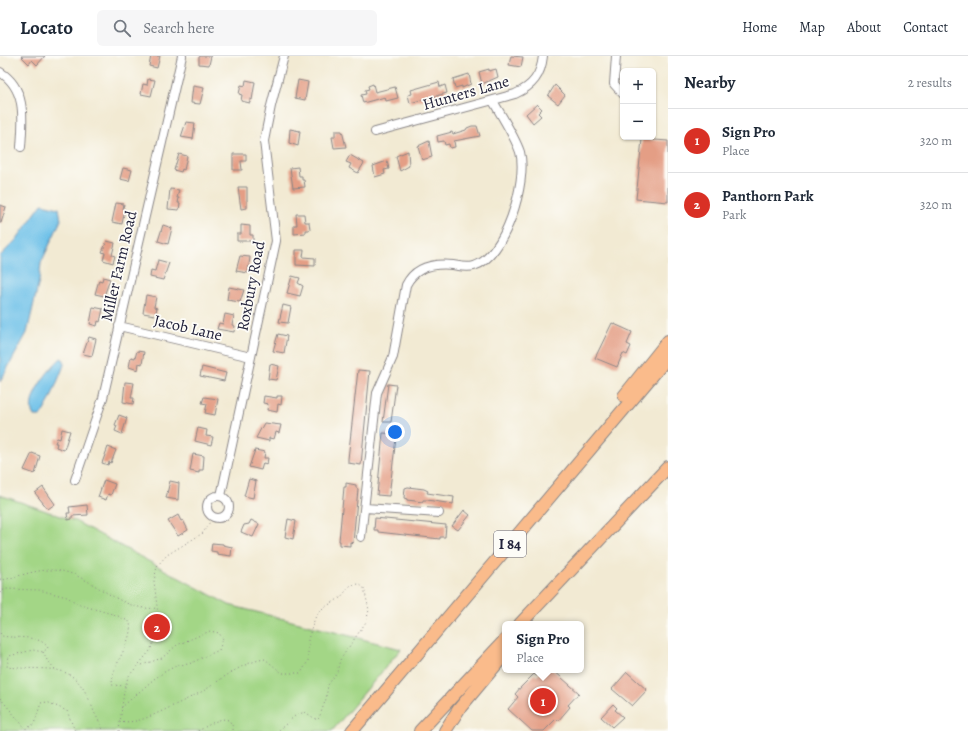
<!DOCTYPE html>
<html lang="en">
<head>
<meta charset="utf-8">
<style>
  :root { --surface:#fff; --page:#f6f6f7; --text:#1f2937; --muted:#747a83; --line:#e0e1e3; --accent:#d93025 }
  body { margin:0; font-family:Alegreya,serif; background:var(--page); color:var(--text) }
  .controls { position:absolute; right:12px; top:12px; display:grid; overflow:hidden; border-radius:6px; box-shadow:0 1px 3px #0004 }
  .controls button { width:36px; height:36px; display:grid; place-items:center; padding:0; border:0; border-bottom:1px solid var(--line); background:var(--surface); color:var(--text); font:20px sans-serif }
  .you { position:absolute; left:395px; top:376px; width:14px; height:14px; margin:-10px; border:3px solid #fff; border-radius:50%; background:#1a73e8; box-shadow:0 0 0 6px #1a73e833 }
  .badge { display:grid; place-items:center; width:26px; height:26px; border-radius:50%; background:var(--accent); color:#fff; font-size:13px; font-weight:700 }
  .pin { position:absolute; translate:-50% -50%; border:2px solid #fff; box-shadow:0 1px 4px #0006 }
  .popup { position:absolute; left:502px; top:565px; width:82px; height:52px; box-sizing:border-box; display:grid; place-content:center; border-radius:6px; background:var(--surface); filter:drop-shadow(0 1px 3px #0005); font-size:13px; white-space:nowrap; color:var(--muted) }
  .popup b { font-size:15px; color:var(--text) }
  .popup::after { content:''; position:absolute; left:50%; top:100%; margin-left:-8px; border:8px solid transparent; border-top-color:var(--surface) }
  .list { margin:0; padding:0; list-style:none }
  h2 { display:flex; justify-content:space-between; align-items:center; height:52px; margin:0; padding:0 16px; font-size:17px }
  h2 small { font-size:13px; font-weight:400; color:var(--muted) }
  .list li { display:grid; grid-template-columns:26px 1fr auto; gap:12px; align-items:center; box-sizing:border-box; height:64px; padding:0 16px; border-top:1px solid var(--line) }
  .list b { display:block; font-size:15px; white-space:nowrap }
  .list p { margin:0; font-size:13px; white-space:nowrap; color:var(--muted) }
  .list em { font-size:13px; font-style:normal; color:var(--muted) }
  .icon { flex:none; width:22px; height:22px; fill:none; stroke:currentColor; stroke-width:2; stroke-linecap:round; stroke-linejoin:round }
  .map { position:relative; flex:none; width:668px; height:675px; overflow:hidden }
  header { display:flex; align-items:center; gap:24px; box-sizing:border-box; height:56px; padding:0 20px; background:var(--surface); border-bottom:1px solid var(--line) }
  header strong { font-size:19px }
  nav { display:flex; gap:22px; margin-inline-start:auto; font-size:14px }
  .search { width:280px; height:36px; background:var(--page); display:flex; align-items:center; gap:10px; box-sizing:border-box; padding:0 14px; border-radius:6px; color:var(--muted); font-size:15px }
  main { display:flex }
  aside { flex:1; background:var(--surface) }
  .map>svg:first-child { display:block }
  .green { fill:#a3d686; stroke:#627c60 }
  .water { fill:#6cc0e8; stroke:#477192 }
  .building { fill:#e49e85 }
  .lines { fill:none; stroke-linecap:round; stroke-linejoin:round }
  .minor-casing { stroke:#8a8687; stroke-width:10 }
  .highway-casing { stroke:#8a8687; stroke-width:14 }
  .path { stroke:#8a8687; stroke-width:1; stroke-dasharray:1 3; stroke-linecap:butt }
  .minor { stroke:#fff; stroke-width:8 }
  .highway { stroke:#fabb8b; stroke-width:12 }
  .labels { text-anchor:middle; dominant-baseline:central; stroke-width:3.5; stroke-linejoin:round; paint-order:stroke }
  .shield { fill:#fdfcf7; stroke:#646373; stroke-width:1 }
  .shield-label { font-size:15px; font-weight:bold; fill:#22223b }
  .street-label { font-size:16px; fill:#22223b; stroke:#fdfcf7 }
</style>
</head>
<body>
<header>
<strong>Locato</strong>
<div class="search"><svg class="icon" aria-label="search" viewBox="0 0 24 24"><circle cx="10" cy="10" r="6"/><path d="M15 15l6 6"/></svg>Search here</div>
<nav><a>Home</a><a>Map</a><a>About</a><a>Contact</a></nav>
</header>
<main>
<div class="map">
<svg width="668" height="675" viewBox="0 0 668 675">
  <rect width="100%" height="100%" fill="#fdfcf7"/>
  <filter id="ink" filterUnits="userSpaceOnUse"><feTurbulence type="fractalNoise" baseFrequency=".025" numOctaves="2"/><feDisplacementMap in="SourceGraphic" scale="8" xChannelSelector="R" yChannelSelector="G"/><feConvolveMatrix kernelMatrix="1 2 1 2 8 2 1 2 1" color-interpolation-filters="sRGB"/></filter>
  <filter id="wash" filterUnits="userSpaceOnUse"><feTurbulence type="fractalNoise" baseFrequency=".012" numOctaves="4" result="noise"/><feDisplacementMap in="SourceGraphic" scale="16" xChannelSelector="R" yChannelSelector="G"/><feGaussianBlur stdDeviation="0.9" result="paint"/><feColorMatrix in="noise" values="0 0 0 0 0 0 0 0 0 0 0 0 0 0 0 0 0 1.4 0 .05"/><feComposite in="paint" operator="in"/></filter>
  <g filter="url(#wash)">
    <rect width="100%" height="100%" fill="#f2ead3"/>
    <path class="green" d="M0 439 75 465 229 549 401 593 332 675H0Z"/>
    <path class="water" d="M42 148 59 152 61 164 41 207 39 225 27 277 0 326V200L16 184Z
      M61 302 64 304V309L50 344 41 360H34C23 344 50 312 61 302Z"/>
    <g id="blocks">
      <path class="building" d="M21 0H45L37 9 32 4 29 8Z
        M151 0H160L157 12 149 10Z
        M201 0H211L209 9 199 8V1Z
        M511 0 523 1 521 11 509 9Z
        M489 13V15L496 13 498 21 482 28 479 16Z
        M469 18 471 28 462 32V30L455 32 453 23Z
        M148 23 155 24 151 40 141 38 143 28 147 29Z
        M246 24 255 26 252 44 250 43V47L241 45 242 39 239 38 241 29 245 30Z
        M298 24 308 26 305 44 295 42Z
        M439 26 440 31 445 29 447 37 410 47 408 39 412 38 411 34Z
        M373 28 375 36 395 31 398 42 386 45 385 41 363 47 361 39 366 38 365 34 369 33 368 30Z
        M555 29 565 39 558 48 548 40Z
        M193 30 204 32 200 48 191 47Z
        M537 48 542 53 538 57 541 60 533 67 526 58Z
        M186 66 195 67 193 83 181 81Z
        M472 70H477L480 80 454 85 455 91 450 92 449 88 445 89 444 85 438 86 437 80 452 76 453 78 466 74 467 72Z
        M290 73 300 75 298 90 289 87Z
        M335 75H342L346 91 334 92 332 81H335Z
        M642 83 668 85V146L636 143Z
        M429 85 432 101 422 104 418 90Z
        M408 95 409 110 400 115 396 100Z
        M179 98 187 100 184 114 182 113 181 116 174 114Z
        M233 98H246V105H241L242 114H233Z
        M350 99 364 107 358 117 349 112 351 108 346 106Z
        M387 105 389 113 384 114 385 118 375 121 373 110Z
        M298 111 299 120H302V124H304L305 131 293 132 290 112Z
        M123 112 132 114 129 125 120 123Z
        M238 131H247V152L241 153Z
        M170 133 179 134 177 142H179L178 147H180L179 154 168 153Z
        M116 147 124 148 123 153H125L122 168 112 166Z
        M0 149 6 151 1 167H0Z
        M296 158H304L305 166H309L310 174H306V177L294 178V169H297Z
        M163 169 172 172 168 188 158 185Z
        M241 169 250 170V179H253V185H237V178H241Z
        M107 185 115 187 112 199 115 200 113 207 103 204 105 197 102 196Z
        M296 194H304L303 201 315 202V210L296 209Z
        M240 200 250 201 248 217 236 215Z
        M158 204 169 207 163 224 150 221 151 214 155 215Z
        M292 220 300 222 298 227 303 230 300 240 287 237Z
        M103 221 110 223 104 240 95 238 99 224 102 225Z
        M229 231 244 234 240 246 227 244Z
        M146 239 156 241 154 251 157 252 155 259 143 257Z
        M283 249 291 251 288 267 279 266Z
        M93 251 103 253 100 266 98 265 97 270 90 268Z
        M225 258 234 260 232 269 235 270 234 276 217 273 219 267 223 268Z
        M612 267 632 276 627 288 631 290 627 299 623 297 617 311 595 302Z
        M278 278 287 280 284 297 273 295Z
        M89 281 96 283 92 300 83 298Z
        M137 295 144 296 142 308 139 307 138 314 129 311 131 301 135 302Z
        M270 308 279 310 276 324 268 323Z
        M202 311 226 317 224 325 200 320Z
        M358 314 370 315 361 409 348 407V403Z
        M125 326 134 327 131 342H134L133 348 123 346Z
        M388 328 396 329 391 366H383Z
        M264 340 277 342V340H282L281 349 278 348 277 356 267 354 268 348 263 347Z
        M204 341 218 343 215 359 205 357 207 348 202 347Z
        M119 359 127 362 122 378 115 375 117 370 115 369Z
        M264 367 281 369 279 377 276 376 274 383 269 382V385L256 382Z
        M198 372 207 374 206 380 213 381 211 389 195 385Z
        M62 373 70 375 64 394 56 391 57 387H55L57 382 60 383Z
        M383 377 396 378V382L389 440 377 439Z
        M108 391 116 394 111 407 109 406 108 409 102 407Z
        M255 394 265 396 264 402H268L267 408 263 407 261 414 249 411Z
        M32 397 40 400 35 418 24 414Z
        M193 398 204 400 203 414H199V417L190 415Z
        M249 423 256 425 253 442 244 440Z
        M104 424 115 428 111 439 108 438 106 444 98 441Z
        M170 425 179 427 178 444 166 442Z
        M346 427 356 429V432L358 433 353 487 350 486V490L340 489V485H339L344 431H346Z
        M43 431 55 448 48 453 35 437Z
        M408 431 424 433 428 435 427 437 454 441 453 448 427 444H423V446L407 444V443L404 442 405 432Z
        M87 449 88 459 72 460V463L68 464 67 457H70L69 451Z
        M464 454 470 459 458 474 452 470Z
        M178 459 181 465 183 464 188 474 178 480 168 465Z
        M375 462 446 469 445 481H440V483L378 476V474H374Z
        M288 463 296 465 293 483 285 481Z
        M251 464 259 468 253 481 241 476 244 469 249 468Z
        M212 487 223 488V489L232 491 231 500 217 498V496L211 495Z
        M543 614H553L579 637 568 649 570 651 558 665 556 663 544 675H532L508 653 518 641 515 638 521 631 534 618 537 620Z
        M627 616 647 634 632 650 612 633Z
        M613 648 617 652 615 654 623 661 612 671 601 661Z"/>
    </g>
  </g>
  <g filter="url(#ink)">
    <use href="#blocks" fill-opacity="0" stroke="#8a8687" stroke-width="1"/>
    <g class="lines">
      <defs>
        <path id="minor" d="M616 0 614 28 623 38
          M0 16C27 33 23 63 21 91
          M375 76 515 38C533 30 541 19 543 0
          M119 270 251 301
          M75 424 103 342 182 0
          M207 451a11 11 0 1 1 22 0a11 11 0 1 1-22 0Z
          M221 440 276 185 264 85 271 50 284 0
          M365 452 439 457
          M361 481 377 337 393 301 406 229C415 211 434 207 453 209 459 210 467 212 474 210 505 201 528 125 520 96 515 81 501 59 493 45"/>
        <path id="highway" d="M624 340 668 285
          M520 568 668 411
          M352 675 668 301
          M420 675 505 584
          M445 675 459 653 505 598"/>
      </defs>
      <use href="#minor" class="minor-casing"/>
      <use href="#highway" class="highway-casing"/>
      <path class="path" d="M0 523 3 524C24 519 44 510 66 516 98 525 122 556 157 552
        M0 537 5 533 39 534 67 541 80 549 116 559 130 566C133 588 112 607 112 629L125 630
        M0 577 2 580C17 583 40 578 48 592L43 596 33 594 9 600 7 611C52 616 74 602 93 653 95 660 102 668 103 675
        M43 596 47 604 55 613
        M0 642 26 673 34 668 41 647 47 646 67 655 75 675
        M121 652 154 623 166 615 178 609 189 608 219 594 223 583 219 577 210 575 177 589 162 602 139 610
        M119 665C135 668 146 662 160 656 175 649 190 642 205 634 223 622 243 606 265 603L282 617H301L308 605V583L315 562 320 554 340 542 351 529 359 528 364 532 369 554 366 566 340 604 337 616 328 629 326 643 319 662 317 664 305 656 296 659 278 675
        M119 675 124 635 128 621 150 595 156 580 159 567 154 525 157 510 167 499 203 477 213 461
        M198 675 214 666 222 663 229 664 233 671V675"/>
      <use href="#minor" class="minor"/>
      <use href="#highway" class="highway"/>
    </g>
  </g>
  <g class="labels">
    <rect class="shield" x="494" y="475" width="32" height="26" rx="3"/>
    <g class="shield-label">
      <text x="510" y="488">I 84</text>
    </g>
    <g class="street-label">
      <text transform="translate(466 37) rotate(-16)">Hunters Lane</text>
      <text transform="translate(119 210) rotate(-77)">Miller Farm Road</text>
      <text transform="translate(251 230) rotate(-79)">Roxbury Road</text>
      <text transform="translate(188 272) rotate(13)">Jacob Lane</text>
    </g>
  </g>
</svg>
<div class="controls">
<button>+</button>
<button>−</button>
</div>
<div class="you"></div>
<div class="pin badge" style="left:543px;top:645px">1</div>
<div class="popup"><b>Sign Pro</b>Place</div>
<div class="pin badge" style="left:157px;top:571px">2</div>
</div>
<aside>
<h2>Nearby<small>2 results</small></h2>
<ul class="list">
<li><span class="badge">1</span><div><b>Sign Pro</b><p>Place</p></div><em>320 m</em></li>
<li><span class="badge">2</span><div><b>Panthorn Park</b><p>Park</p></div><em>320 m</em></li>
</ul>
</aside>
</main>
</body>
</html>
